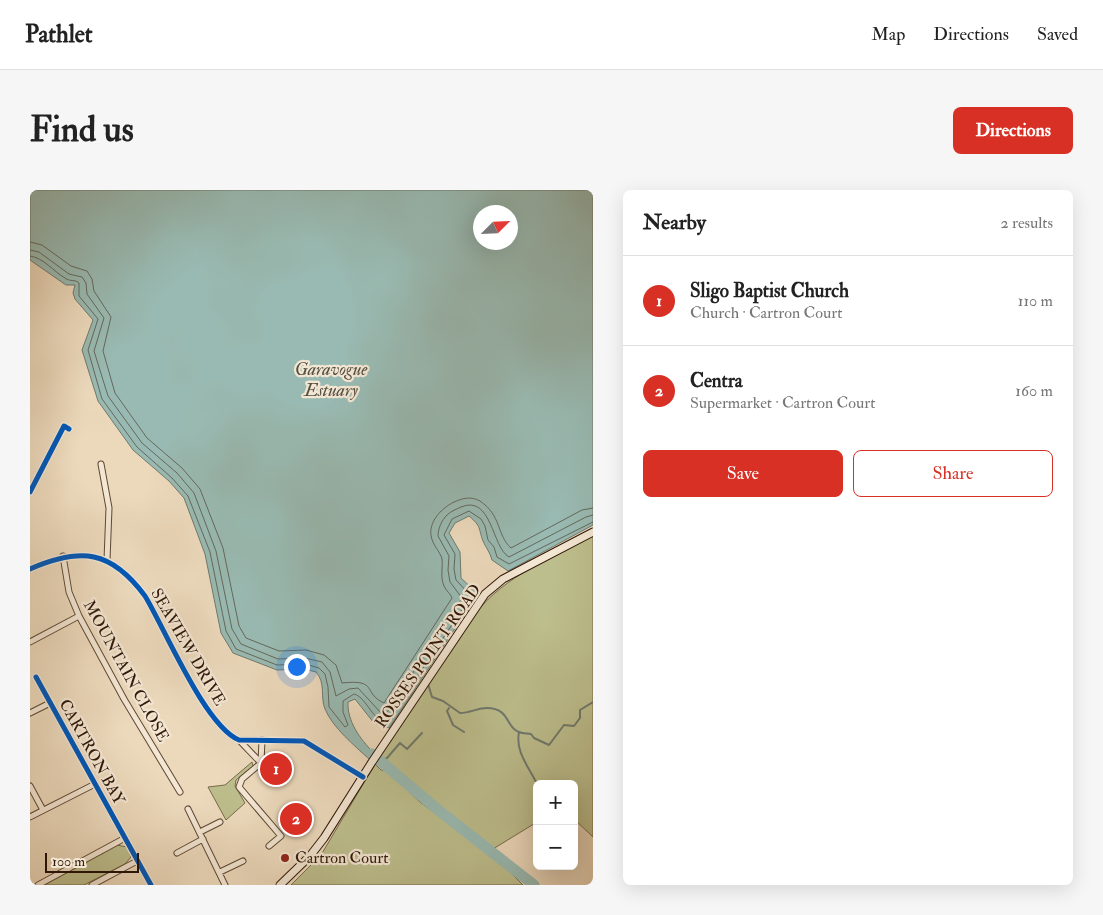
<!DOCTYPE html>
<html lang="en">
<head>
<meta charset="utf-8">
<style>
  :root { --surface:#fff; --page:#f6f6f6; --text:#222; --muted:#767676; --line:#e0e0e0; --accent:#d93025 }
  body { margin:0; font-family:"IM FELL Double Pica",serif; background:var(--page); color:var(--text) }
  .controls { position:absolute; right:15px; bottom:15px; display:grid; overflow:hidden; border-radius:8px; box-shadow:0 5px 20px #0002 }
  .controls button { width:45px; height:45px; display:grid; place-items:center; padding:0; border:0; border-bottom:1px solid var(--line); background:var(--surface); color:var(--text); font:25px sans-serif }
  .compass { position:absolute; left:443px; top:15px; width:45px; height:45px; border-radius:50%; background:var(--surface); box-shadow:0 5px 20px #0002; rotate:66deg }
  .scale { position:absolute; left:15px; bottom:12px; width:94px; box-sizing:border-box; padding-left:5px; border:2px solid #2f1707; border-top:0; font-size:14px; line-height:18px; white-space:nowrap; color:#2f1707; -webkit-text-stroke:4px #f3e6d3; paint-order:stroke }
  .you { position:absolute; left:266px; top:476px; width:18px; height:18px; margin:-12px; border:4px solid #fff; border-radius:50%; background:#1a73e8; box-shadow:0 0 0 8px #1a73e833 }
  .badge { display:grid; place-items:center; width:32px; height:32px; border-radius:50%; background:var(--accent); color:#fff; font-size:16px; font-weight:700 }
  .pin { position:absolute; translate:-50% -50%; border:2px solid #fff; box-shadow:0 1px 5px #0006 }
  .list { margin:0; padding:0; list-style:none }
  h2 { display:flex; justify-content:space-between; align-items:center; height:65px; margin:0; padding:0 20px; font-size:21px }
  h2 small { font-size:16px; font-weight:400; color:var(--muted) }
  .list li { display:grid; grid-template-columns:32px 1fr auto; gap:15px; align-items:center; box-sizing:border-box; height:90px; padding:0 20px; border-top:1px solid var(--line) }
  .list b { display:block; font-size:19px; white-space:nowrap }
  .list p { margin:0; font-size:16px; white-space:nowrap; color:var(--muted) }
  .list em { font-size:16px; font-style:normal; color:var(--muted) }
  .actions { display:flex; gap:10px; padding:15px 20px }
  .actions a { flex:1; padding:11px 0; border:1px solid var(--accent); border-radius:8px; text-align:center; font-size:18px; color:var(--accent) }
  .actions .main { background:var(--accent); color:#fff }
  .map { position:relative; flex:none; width:563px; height:695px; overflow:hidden; border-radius:8px }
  header { display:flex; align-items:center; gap:30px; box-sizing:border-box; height:70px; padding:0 25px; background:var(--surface); border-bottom:1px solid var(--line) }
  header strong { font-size:24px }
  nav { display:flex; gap:28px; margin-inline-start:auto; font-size:18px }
  .intro { display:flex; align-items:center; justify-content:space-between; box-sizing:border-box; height:120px; padding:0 30px }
  h1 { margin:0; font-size:35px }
  .button { padding:12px 22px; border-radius:8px; background:var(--accent); color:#fff; font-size:18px; font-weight:700 }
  main { display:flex; gap:30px; padding:0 30px }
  aside { flex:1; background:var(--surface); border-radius:8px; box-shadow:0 5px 20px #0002 }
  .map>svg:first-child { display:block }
  .green { fill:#bdbe8d; stroke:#766a4a }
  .water { fill:#99bab2; stroke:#6f796e; fill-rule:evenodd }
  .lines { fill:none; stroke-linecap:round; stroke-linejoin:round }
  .shore { stroke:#64685c; stroke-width:1 }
  .stream { stroke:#6f796e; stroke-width:2 }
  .river { stroke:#99bab2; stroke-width:11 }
  .street-casing { stroke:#5e4834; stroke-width:7 }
  .secondary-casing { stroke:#2f1707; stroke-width:9 }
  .street { stroke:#f3e6d3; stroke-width:5 }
  .secondary { stroke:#f3e6d3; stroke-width:7 }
  .cycleway-casing { stroke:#f3e6d3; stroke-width:8 }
  .cycleway { stroke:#0057b8; stroke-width:5 }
  .poi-dot { fill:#8f2418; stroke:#f3e6d3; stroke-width:2 }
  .labels { text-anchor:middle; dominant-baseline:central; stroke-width:4.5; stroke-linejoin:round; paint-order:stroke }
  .street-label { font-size:16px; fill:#2f1707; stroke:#f3e6d3 }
  .poi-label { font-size:16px; fill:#2f1707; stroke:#f3e6d3; text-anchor:start }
  .water-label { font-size:18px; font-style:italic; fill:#545043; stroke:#f3e6d3 }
</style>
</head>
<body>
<header>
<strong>Pathlet</strong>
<nav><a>Map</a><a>Directions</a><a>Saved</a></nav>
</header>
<div class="intro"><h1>Find us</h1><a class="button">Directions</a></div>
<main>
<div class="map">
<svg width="563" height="695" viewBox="0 0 563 695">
  <rect width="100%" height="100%" fill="#ecd9bc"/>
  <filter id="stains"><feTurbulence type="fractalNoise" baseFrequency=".004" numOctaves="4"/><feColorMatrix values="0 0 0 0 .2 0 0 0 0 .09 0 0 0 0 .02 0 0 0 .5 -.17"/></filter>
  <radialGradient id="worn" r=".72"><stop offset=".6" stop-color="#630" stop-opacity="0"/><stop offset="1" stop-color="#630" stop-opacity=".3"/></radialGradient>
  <path class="green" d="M563 346V647L544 629V594H507V632L463 659 405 617 371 583 349 568 445 424C475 385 521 369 563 346Z
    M222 572 223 576 206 590 205 596 215 613 196 630 178 597 195 595Z
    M345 574 351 580 357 581 390 612 464 666 493 695H261L291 665Z
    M87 655 97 657 101 667 95 674 54 695H12Z"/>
  <path class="water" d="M0 0H563V335L478 381 462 370C460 362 456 358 453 351 448 338 452 337 439 326L425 333 419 343 430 362 431 388 448 404 359 538 344 533 325 509 318 512C317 531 330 549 343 562L339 569C324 555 303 538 295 519 290 507 296 493 286 482L274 479 247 480 203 463 191 443 175 364 154 308 139 291 103 260 68 211 52 160 63 130 45 109 43 103 45 95H36L0 70ZM450 22H480V52H450Z"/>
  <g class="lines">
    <path class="shore" d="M0 52 12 55 41 76 57 81 62 89 64 101 81 127 73 161 85 203 117 248 152 278 170 299 193 358 209 436 216 448 249 461 276 460 294 465 306 475 312 493C349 489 332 503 354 513L422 408C421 404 416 401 414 396 410 387 413 378 412 369 411 364 405 357 403 352 395 335 410 319 424 312 433 308 441 306 450 311 472 326 466 344 481 358L552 320 563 318
      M0 60 9 62 39 84 52 87 56 93 57 104 74 128 64 161 78 206 112 253 147 283 164 303 186 361 202 439 211 454 248 469 275 468 292 472 300 482 306 506 319 499 328 498 352 524H356L432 408 420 392 418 380 419 366 408 346C408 338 412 330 417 325 421 321 427 319 431 317 462 304 462 358 479 367L556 327 563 325
      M0 66C14 68 23 81 35 88 40 92 45 89 49 93V106L68 129 58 160 72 209 107 257 142 288 158 306 180 362 196 441 206 459 247 475 275 474 289 478 295 484 298 497 299 517 315 537 318 535 313 522V511L324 504C338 508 342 533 358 531L441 406 426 390 424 379 425 364 414 345 422 329 439 321 451 329 455 336 458 350 464 357 467 367 479 374 563 332"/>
    <path class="stream" d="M398 494 402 507 413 511 430 523C440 523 448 518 457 518 480 518 476 538 489 542 493 544 498 543 501 544L504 548 519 555 534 535 544 536 550 528V520L563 512
      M419 518 417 521 423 535 434 542
      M489 542C485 562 499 577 507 594
      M351 571 357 568 370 553 377 559 392 543"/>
    <path class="river" d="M342 564 407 619 504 695"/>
    <defs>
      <path id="street" d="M71 274 79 318 77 370
        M0 302 34 236 39 239
        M33 366 39 402 49 426 94 509 150 602
        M0 379C51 357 81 360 115 406 135 439 175 536 209 550L274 551 333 587
        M0 452 49 426
        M6 487 121 695
        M0 523 20 513
        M209 550 231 573
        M232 550 231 573 212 589 209 597 251 646 239 656
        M0 596 13 620
        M158 619 195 695
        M0 627 65 594
        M170 642 190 632
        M147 663 173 649
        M190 682 213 671
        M8 695 95 648
        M62 695 107 671"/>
      <path id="secondary" d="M250 695 280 666 294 648 342 572 455 404 473 389 563 342"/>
    </defs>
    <use href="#street" class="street-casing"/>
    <use href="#secondary" class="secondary-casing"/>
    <use href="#street" class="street"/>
    <use href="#secondary" class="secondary"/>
    <defs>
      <path id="cycleway" d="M0 302 34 236 39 239
        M0 379C51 357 81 360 115 406 135 439 175 536 209 550L274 551 333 587
        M6 487 121 695"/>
    </defs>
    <use href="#cycleway" class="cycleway-casing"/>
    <use href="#cycleway" class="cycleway"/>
  </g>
  <circle class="poi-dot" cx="255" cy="668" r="5"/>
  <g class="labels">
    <g class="street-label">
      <text transform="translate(158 457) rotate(60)">SEAVIEW DRIVE</text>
      <text transform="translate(398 466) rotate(-55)">ROSSES POINT ROAD</text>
      <text transform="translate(96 481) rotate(61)">MOUNTAIN CLOSE</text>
      <text transform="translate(62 562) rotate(61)">CARTRON BAY</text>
    </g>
    <g class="poi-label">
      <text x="265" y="668">Cartron Court</text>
    </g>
    <g class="water-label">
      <text x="301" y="179">Garavogue<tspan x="301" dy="21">Estuary</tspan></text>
    </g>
  </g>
  <rect width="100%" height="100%" filter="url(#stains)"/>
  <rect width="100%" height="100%" fill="url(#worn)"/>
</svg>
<div class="controls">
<button>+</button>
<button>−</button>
</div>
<svg class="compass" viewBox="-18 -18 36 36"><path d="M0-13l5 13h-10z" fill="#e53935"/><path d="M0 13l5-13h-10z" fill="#767676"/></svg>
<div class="scale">100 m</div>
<div class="you"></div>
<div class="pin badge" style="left:246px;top:579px">1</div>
<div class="pin badge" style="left:266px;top:629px">2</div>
</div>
<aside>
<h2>Nearby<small>2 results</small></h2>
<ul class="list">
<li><span class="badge">1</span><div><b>Sligo Baptist Church</b><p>Church · Cartron Court</p></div><em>110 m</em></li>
<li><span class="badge">2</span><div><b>Centra</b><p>Supermarket · Cartron Court</p></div><em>160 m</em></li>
</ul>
<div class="actions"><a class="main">Save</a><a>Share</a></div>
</aside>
</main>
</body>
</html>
